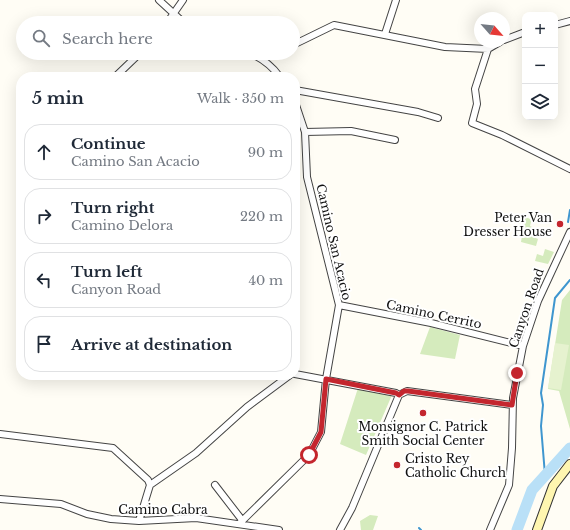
<!DOCTYPE html>
<html lang="en">
<head>
<meta charset="utf-8">
<style>
  :root { --surface:#fff; --page:#f6f6f7; --text:#1f2937; --muted:#747a83; --line:#e0e1e3 }
  body { margin:0; font-family:"Libre Baskerville",serif; background:var(--page); color:var(--text) }
  .controls { position:absolute; right:12px; top:12px; display:grid; overflow:hidden; border-radius:8px; box-shadow:0 4px 16px #0002 }
  .controls button { width:36px; height:36px; display:grid; place-items:center; padding:0; border:0; border-bottom:1px solid var(--line); background:var(--surface); color:var(--text); font:20px sans-serif }
  .compass { position:absolute; left:474px; top:12px; width:36px; height:36px; border-radius:50%; background:var(--surface); box-shadow:0 4px 16px #0002; rotate:117deg }
  .stop { position:absolute; width:12px; height:12px; margin:-9px; border:3px solid #c4262e; border-radius:50%; background:#fff }
  .stop.end { background:#c4262e; border-color:#fff; box-shadow:0 1px 4px #0008 }
  .list { margin:0; padding:0; list-style:none }
  h2 { display:flex; justify-content:space-between; align-items:center; height:52px; margin:0; padding:0 16px; font-size:17px }
  h2 small { font-size:13px; font-weight:400; color:var(--muted) }
  .list li { display:grid; grid-template-columns:26px 1fr auto; gap:12px; align-items:center; box-sizing:border-box; height:56px; margin:0 8px 8px; padding:0 8px; border:1px solid var(--line); border-radius:16px }
  .list b { display:block; font-size:15px; white-space:nowrap }
  .list p { margin:0; font-size:13px; white-space:nowrap; color:var(--muted) }
  .list em { font-size:13px; font-style:normal; color:var(--muted) }
  .icon { flex:none; width:22px; height:22px; fill:none; stroke:currentColor; stroke-width:2; stroke-linecap:round; stroke-linejoin:round }
  .map { position:relative; flex:none; width:570px; height:530px; overflow:hidden }
  .search { position:absolute; background:var(--surface); box-shadow:0 4px 16px #0002; left:16px; top:16px; width:284px; height:44px; display:flex; align-items:center; gap:10px; box-sizing:border-box; padding:0 14px; border-radius:22px; color:var(--muted); font-size:15px }
  .panel { position:absolute; background:var(--surface); box-shadow:0 4px 16px #0002; left:16px; top:72px; width:284px; height:308px; border-radius:16px }
  .map>svg:first-child { display:block }
  .green { fill:#d5ebbd }
  .pitch { fill:#e6f2cf }
  .lines { fill:none; stroke-linecap:round; stroke-linejoin:round }
  .stream { stroke:#3f96cf; stroke-width:2 }
  .river { stroke:#b9e0f7; stroke-width:11 }
  .street-casing { stroke:#444; stroke-width:8 }
  .secondary-casing { stroke:#333; stroke-width:10 }
  .street { stroke:#fff; stroke-width:6 }
  .secondary { stroke:#fff6b0; stroke-width:8 }
  .route { stroke:#c4262e; stroke-width:5 }
  .poi-dot { fill:#c4262e; stroke:#fff; stroke-width:1.5 }
  .labels { text-anchor:middle; dominant-baseline:central; stroke-width:4; stroke-linejoin:round; paint-order:stroke }
  .poi-label { font-size:12px; fill:#111; stroke:#fff; text-anchor:end }
  .street-label { font-size:12px; fill:#111; stroke:#fff }
</style>
</head>
<body>
<div class="map">
<svg width="570" height="530" viewBox="0 0 570 530">
  <rect width="100%" height="100%" fill="#fffdf5"/>
  <path class="green" d="M523 216 535 221 534 223 531 222 530 226 534 228 531 236 538 239 536 246 521 242 522 236 519 234 517 229Z
    M545 249 554 252 548 264 535 261 537 254 543 256Z
    M570 290V429L559 391 548 389 562 300Z
    M430 327 460 335 455 359 420 354Z
    M358 388 392 395 366 455 340 444Z
    M370 515 378 516 373 530H361L360 521Z"/>
  <path class="pitch" d="M555 343 569 345 561 390 548 388Z"/>
  <g class="lines">
    <path class="stream" d="M568 222 570 210
      M545 475 541 426 543 405 541 393 555 298 570 280
      M419 528 421 530"/>
    <path class="river" d="M517 530 532 490 570 448"/>
    <defs>
      <path id="street" d="M159 0 184 23
        M167 23 183 0
        M555 25 570 21
        M385 34 396 0
        M504 40 525 32
        M293 45 334 25 445 47 488 49 500 42
        M488 49 475 89 477 104 472 123 502 135 570 169
        M249 53C262 58 272 66 280 77
        M259 57 267 53
        M115 77 140 53
        M295 90 418 112 438 118
        M305 132 351 131 395 140
        M339 305 431 323 523 346
        M295 374 396 393 399 395 407 391 512 405
        M0 434 113 448 148 480 150 485
        M215 485 242 520
        M0 499 61 504 87 514 111 519 139 521 196 518 279 530
        M139 521 150 485 196 453 247 407 290 375
        M239 524 309 455 321 432 326 379 339 305 307 177 305 132 295 102
        M340 530 352 508 399 395
        M490 530 509 485 512 448 513 398 523 346 538 301 570 232"/>
      <path id="secondary" d="M537 530 553 486 570 464"/>
    </defs>
    <use href="#street" class="street-casing"/>
    <use href="#secondary" class="secondary-casing"/>
    <use href="#street" class="street"/>
    <use href="#secondary" class="secondary"/>
  </g>
  <g class="lines">
    <path class="route" d="M309 455 321 432 326 379 396 393 399 395 404 391H408L512 405 517 373"/>
  </g>
  <g class="poi-dot">
    <circle cx="560" cy="224" r="4"/>
    <circle cx="423" cy="413" r="4"/>
    <circle cx="397" cy="465" r="4"/>
  </g>
  <g class="labels">
    <g class="poi-label">
      <text x="552" y="217">Peter Van<tspan x="552" dy="14">Dresser House</tspan></text>
      <text x="423" y="426" text-anchor="middle">Monsignor C. Patrick<tspan x="423" dy="14">Smith Social Center</tspan></text>
      <text x="405" y="458" text-anchor="start">Cristo Rey<tspan x="405" dy="14">Catholic Church</tspan></text>
    </g>
    <g class="street-label">
      <text transform="translate(334 242) rotate(77)">Camino San Acacio</text>
      <text transform="translate(526 308) rotate(-71)">Canyon Road</text>
      <text transform="translate(434 314) rotate(12)">Camino Cerrito</text>
      <text x="163" y="509">Camino Cabra</text>
    </g>
  </g>
</svg>
<div class="controls">
<button>+</button>
<button>−</button>
<button><svg class="icon" aria-label="layers" viewBox="0 0 24 24"><path d="M12 4l9 5-9 5-9-5zM3 14l9 5 9-5"/></svg></button>
</div>
<svg class="compass" viewBox="-18 -18 36 36"><path d="M0-13l5 13h-10z" fill="#e53935"/><path d="M0 13l5-13h-10z" fill="#747a83"/></svg>
<div class="stop" style="left:309px;top:455px"></div>
<div class="stop end" style="left:517px;top:373px"></div>
<div class="search"><svg class="icon" aria-label="search" viewBox="0 0 24 24"><circle cx="10" cy="10" r="6"/><path d="M15 15l6 6"/></svg>Search here</div>
<section class="panel">
<h2>5 min<small>Walk · 350 m</small></h2>
<ul class="list">
<li><svg class="icon" aria-label="ahead" viewBox="0 0 24 24"><path d="M12 20V5M6 11l6-6 6 6"/></svg><div><b>Continue</b><p>Camino San Acacio</p></div><em>90 m</em></li>
<li><svg class="icon" aria-label="right" viewBox="0 0 24 24"><path d="M7 20v-9h11M14 6l5 5-5 5"/></svg><div><b>Turn right</b><p>Camino Delora</p></div><em>220 m</em></li>
<li><svg class="icon" aria-label="left" viewBox="0 0 24 24"><path d="M17 20v-9H6M10 6l-5 5 5 5"/></svg><div><b>Turn left</b><p>Canyon Road</p></div><em>40 m</em></li>
<li><svg class="icon" aria-label="arrive" viewBox="0 0 24 24"><path d="M6 21V4h12l-3 4 3 4H6"/></svg><div><b>Arrive at destination</b></div></li>
</ul>
</section>
</div>
</body>
</html>
